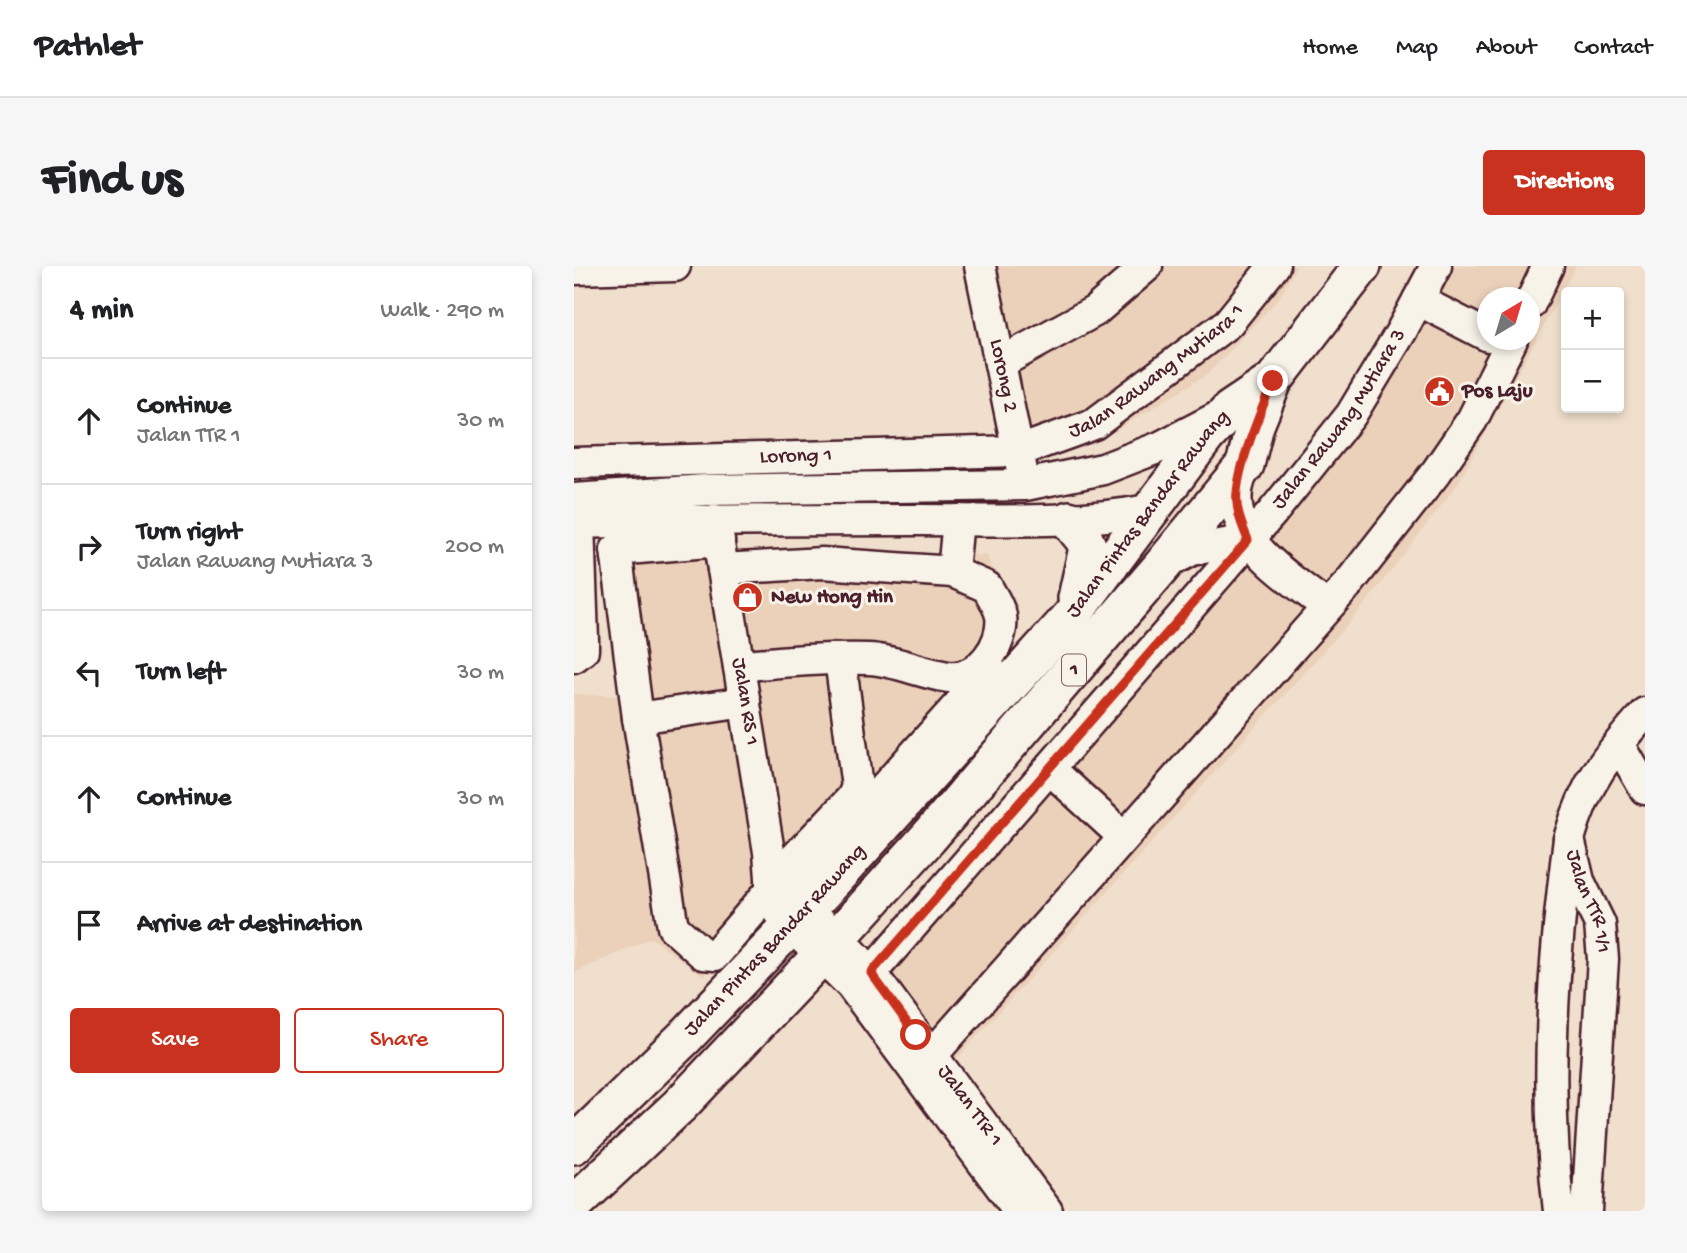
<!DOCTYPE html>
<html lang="en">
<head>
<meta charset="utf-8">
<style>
  :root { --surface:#fff; --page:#f6f6f6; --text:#202124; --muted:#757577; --line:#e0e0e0; --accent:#c8321e }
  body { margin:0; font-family:"Gochi Hand",sans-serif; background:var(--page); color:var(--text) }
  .controls { position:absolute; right:21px; top:21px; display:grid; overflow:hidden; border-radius:7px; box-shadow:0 4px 10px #0003 }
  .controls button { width:63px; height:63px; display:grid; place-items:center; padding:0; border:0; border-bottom:2px solid var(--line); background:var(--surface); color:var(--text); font:35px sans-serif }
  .compass { position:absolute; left:903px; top:21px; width:63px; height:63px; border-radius:50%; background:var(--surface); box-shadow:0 4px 10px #0003; rotate:38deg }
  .stop { position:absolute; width:21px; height:21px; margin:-16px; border:5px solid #c8321e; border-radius:50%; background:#fff }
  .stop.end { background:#c8321e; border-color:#fff; box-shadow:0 2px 7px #0008 }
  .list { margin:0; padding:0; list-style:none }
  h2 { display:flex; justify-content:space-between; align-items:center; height:91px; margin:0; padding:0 28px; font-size:30px }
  h2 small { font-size:23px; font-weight:400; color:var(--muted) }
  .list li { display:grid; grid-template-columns:46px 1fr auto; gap:21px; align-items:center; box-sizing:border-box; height:126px; padding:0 28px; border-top:2px solid var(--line) }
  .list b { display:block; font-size:26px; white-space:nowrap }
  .list p { margin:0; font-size:23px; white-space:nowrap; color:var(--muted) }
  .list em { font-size:23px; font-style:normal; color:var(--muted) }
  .actions { display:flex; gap:14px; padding:21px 28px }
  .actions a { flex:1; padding:16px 0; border:2px solid var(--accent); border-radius:7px; text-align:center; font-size:24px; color:var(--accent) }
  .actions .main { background:var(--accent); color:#fff }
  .icon { flex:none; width:38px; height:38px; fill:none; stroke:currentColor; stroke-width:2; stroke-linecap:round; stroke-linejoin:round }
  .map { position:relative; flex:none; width:1071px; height:945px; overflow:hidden; border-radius:7px }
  header { display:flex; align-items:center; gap:42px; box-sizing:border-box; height:98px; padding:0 35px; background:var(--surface); border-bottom:2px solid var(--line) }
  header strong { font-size:33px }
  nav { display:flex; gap:38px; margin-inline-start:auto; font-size:24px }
  .intro { display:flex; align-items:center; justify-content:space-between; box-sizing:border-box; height:168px; padding:0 42px }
  h1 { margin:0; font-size:49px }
  .button { padding:18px 32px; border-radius:7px; background:var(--accent); color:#fff; font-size:24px; font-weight:700 }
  main { display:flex; gap:42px; padding:0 42px }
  aside { flex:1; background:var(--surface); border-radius:7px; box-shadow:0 4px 10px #0003 }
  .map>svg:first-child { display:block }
  .built { fill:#ebd1ba; fill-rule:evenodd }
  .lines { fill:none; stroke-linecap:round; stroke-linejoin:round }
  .minor-casing { stroke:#4a1f2b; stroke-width:35 }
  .major-casing { stroke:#4a1f2b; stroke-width:42 }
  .minor { stroke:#f7f3e8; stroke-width:30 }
  .major { stroke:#f7f3e8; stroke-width:37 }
  .route { stroke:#c8321e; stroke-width:9 }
  .labels { text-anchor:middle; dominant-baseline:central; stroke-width:6; stroke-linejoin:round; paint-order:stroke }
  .shield { fill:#f7f3e8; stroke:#7e5f64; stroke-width:2 }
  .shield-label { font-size:19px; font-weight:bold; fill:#4a1f2b }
  .street-label { font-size:21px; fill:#4a1f2b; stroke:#f7f3e8 }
  .poi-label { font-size:21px; font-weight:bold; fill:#4a1f2b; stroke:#f7f3e8; text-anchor:start }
</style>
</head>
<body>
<header>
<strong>Pathlet</strong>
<nav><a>Home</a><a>Map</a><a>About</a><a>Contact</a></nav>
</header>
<div class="intro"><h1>Find us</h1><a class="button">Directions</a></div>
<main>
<aside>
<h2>4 min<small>Walk · 290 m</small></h2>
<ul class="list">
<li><svg class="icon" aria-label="ahead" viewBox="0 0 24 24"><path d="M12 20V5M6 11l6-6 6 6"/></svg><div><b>Continue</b><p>Jalan TTR 1</p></div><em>30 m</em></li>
<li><svg class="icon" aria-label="right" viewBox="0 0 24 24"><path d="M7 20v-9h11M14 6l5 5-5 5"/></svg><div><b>Turn right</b><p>Jalan Rawang Mutiara 3</p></div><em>200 m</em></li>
<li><svg class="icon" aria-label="left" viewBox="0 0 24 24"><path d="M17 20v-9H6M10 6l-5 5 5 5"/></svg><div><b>Turn left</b></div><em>30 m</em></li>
<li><svg class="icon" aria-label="ahead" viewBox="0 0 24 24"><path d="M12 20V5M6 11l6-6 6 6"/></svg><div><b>Continue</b></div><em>30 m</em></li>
<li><svg class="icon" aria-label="arrive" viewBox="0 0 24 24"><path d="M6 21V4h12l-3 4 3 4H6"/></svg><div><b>Arrive at destination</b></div></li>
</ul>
<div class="actions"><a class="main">Save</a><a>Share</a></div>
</aside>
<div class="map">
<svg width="1071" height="945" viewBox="0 0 1071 945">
  <rect width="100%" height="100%" fill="#f0dfcd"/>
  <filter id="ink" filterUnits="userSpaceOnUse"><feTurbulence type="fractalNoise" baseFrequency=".0143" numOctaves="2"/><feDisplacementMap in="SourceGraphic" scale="14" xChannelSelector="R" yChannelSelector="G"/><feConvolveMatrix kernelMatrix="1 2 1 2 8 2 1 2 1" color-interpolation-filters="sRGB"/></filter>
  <g filter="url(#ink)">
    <path class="built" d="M421 0H723L705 32 634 108 528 173 459 194Z
      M843 0H1002L883 219 790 340 382 794 299 679 686 245 767 136ZM914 32H956V74H914Z
      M31 280 413 289 443 371 130 710 77 672 0 707V428L49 430Z"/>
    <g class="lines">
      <defs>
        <g id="minor">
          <path id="s1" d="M406 0 448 205"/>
          <path d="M0 3 101 0"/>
          <path d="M844 34 914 70"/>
          <path d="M956 38 974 0"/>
          <path d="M426 97 521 45 573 0"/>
          <path id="s2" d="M0 197 445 185 520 158 654 57 700 0"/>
          <path d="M671 199C668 207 664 217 663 225 656 278 718 312 753 341"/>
          <path d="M0 233 132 224 451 219 529 203 586 181 644 151"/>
          <path id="s3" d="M141 254 195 586 199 638 217 660 277 719 445 945"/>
          <path d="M0 257C115 254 231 254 346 254 423 254 498 258 575 244"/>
          <path d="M145 275 42 284 64 452 99 661 129 688 141 689 197 624"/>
          <path d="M591 298 618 284 674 274"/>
          <path d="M149 303 248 297 379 306 384 254"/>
          <path d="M0 391 9 384V374L5 257"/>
          <path d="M165 400C209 395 251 392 295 393 321 394 347 407 374 411 404 415 431 378 427 350 425 340 418 330 413 321L379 306"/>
          <path d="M64 452 171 436"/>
          <path d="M1045 478 1071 523"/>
          <path d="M477 504 550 571"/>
          <path d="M995 573C1011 516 1033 490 1071 447"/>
          <path d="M197 617 278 532 283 521 266 393"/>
          <path id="s4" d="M217 631 264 671 297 707 473 945"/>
          <path d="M206 645 246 593 406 415 425 411"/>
          <path id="s5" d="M297 707 698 247 777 149 827 66 862 0"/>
          <path d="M343 806 775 317 863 205 898 154 938 74"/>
          <path id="s6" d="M985 945C970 822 979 695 995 573L1005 615 1026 658 1029 693 1013 945"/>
        </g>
        <g id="major">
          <path d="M495 254 510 273 514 282 503 332"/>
          <path id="s7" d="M0 879 111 771 233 643 496 352 632 170 656 144 699 115"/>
          <path d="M0 938 106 839 247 690 354 572 588 300 671 199 681 159 699 115 788 0"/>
        </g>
      </defs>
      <use href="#minor" class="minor-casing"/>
      <use href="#major" class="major-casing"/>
      <use href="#minor" class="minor"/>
      <use href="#major" class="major"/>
    </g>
  </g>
  <g class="lines" filter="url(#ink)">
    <path class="route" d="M342 769 297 707 674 274C668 259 661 243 663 226 666 194 687 145 699 115"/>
  </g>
  <defs>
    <symbol id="civic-disc" viewBox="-11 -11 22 22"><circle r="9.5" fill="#c8321e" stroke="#f7f3e8"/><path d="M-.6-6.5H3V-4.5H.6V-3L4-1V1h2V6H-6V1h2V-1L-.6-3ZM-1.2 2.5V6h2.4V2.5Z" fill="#fff"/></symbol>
    <symbol id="shop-disc" viewBox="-11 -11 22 22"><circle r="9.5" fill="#c8321e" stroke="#f7f3e8"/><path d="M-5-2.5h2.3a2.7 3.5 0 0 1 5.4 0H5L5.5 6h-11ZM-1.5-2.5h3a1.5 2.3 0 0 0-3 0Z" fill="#fff"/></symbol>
  </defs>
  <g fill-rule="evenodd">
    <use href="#civic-disc" x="848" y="108" width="35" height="35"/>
    <use href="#shop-disc" x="156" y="314" width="35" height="35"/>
  </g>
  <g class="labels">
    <rect class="shield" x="488" y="388.5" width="24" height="31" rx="5"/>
    <g class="shield-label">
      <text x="500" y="404">1</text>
    </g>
    <g class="street-label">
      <text stroke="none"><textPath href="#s2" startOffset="606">Jalan Rawang Mutiara 1</textPath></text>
      <text stroke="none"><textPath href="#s1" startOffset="112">Lorong 2</textPath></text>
      <text stroke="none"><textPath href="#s5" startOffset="726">Jalan Rawang Mutiara 3</textPath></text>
      <text stroke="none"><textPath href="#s2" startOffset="222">Lorong 1</textPath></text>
      <text stroke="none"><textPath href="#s7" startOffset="854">Jalan Pintas Bandar Rawang</textPath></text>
      <text stroke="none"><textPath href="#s3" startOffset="184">Jalan RS 1</textPath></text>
      <text stroke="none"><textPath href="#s6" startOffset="439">Jalan TTR 1/1</textPath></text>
      <text stroke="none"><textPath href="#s7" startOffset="287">Jalan Pintas Bandar Rawang</textPath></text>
      <text stroke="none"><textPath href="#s4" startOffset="276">Jalan TTR 1</textPath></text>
    </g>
    <g class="poi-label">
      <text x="888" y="126">Pos Laju</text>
      <text x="197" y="332">New Hong Hin</text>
    </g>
  </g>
</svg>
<div class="controls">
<button>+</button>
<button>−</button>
</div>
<svg class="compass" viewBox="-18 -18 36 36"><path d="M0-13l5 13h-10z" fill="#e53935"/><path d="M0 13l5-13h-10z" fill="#757577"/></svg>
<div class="stop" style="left:342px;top:769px"></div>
<div class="stop end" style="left:699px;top:115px"></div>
</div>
</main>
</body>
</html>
